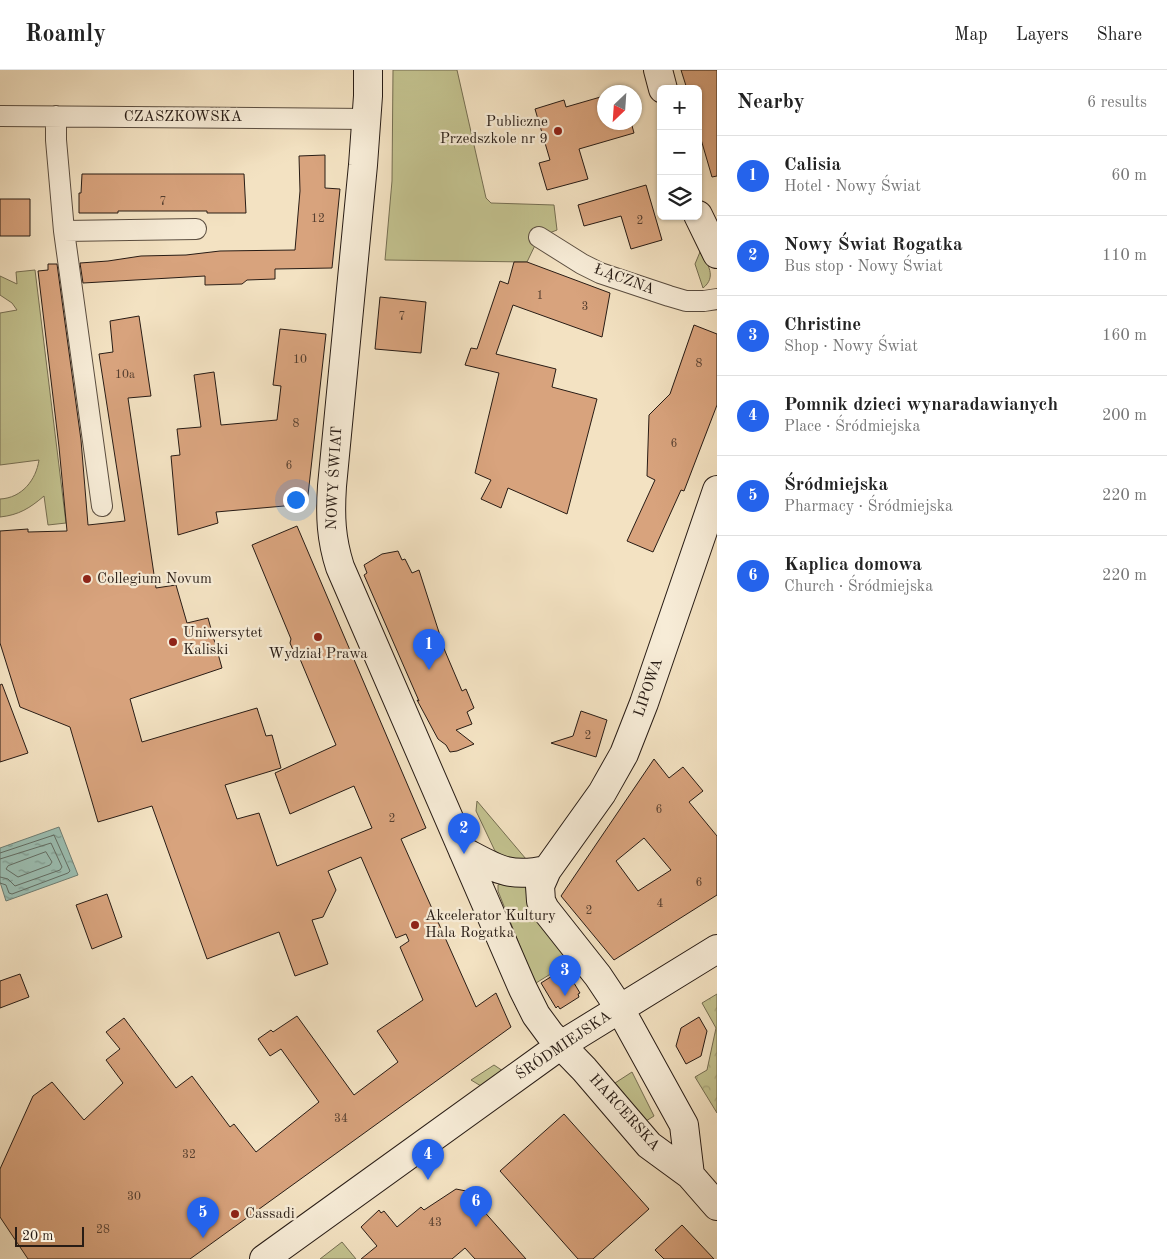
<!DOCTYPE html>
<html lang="en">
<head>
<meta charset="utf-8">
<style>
  :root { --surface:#fff; --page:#f2f2f2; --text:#222; --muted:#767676; --line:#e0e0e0; --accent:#2563eb }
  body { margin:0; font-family:"Old Standard TT",serif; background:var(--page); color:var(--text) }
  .controls { position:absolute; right:15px; top:15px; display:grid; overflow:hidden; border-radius:8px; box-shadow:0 1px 4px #0004 }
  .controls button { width:45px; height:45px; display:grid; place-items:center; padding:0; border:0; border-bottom:1px solid var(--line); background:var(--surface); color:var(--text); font:25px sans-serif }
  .compass { position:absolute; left:597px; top:15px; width:45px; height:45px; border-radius:50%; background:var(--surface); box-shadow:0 1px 4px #0004; rotate:205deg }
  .scale { position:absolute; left:15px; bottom:12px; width:69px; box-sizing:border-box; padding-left:5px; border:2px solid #281c15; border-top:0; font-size:14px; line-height:18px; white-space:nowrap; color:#281c15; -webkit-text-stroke:4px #f7ecd7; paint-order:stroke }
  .you { position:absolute; left:295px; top:429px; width:18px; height:18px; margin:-12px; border:4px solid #fff; border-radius:50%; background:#1a73e8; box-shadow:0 0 0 8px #1a73e833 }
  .badge { display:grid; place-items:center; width:32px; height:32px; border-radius:50%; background:var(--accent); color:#fff; font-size:16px; font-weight:700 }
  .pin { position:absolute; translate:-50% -41px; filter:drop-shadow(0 1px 2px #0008) }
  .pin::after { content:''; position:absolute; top:26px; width:18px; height:15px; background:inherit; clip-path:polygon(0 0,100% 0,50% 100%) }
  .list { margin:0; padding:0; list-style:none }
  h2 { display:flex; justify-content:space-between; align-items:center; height:65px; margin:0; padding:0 20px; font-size:21px }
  h2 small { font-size:16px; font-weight:400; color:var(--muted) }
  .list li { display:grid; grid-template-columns:32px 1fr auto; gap:15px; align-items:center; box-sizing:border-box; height:80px; padding:0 20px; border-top:1px solid var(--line) }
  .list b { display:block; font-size:19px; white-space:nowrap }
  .list p { margin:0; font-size:16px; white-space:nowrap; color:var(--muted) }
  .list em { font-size:16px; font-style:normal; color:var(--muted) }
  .icon { flex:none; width:28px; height:28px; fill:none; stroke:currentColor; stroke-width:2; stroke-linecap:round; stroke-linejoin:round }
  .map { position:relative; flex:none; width:717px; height:1189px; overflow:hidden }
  header { display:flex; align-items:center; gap:30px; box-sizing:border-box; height:70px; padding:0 25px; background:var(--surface); border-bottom:1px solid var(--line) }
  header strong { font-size:24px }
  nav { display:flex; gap:28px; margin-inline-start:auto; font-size:18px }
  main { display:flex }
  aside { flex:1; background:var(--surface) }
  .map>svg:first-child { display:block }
  .green { fill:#c2c18e; stroke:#756e52 }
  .forest { fill:url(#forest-crowns); stroke:#756e52 }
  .water { fill:url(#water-ripples); stroke:#6d7d73 }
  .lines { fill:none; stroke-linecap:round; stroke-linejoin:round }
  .shore { stroke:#626d64; stroke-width:1 }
  .building { fill:#d8a37d; stroke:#281c15; fill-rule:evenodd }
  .street-casing { stroke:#5b4e40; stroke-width:22 }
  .secondary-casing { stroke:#281c15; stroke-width:30 }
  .street { stroke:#f7ecd7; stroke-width:20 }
  .secondary { stroke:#f7ecd7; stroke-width:28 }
  .poi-dot { fill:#8f2418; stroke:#f7ecd7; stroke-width:2 }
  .labels { text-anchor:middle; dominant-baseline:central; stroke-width:4.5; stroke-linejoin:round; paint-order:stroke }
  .number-label { font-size:12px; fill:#543e2f }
  .street-label { font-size:15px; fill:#281c15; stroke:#f7ecd7 }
  .poi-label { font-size:15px; fill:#281c15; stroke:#f7ecd7; text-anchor:start }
</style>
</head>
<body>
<header>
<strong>Roamly</strong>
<nav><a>Map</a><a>Layers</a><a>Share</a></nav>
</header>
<main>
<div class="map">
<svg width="717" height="1189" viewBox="0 0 717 1189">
  <defs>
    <pattern id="forest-crowns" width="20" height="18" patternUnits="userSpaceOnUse" patternTransform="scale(1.25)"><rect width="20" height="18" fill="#c2c18e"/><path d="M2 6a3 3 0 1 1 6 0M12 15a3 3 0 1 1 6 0" fill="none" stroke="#a7a57a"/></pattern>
    <pattern id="water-ripples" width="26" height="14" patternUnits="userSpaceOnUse" patternTransform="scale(1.25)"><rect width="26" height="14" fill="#9bbeb2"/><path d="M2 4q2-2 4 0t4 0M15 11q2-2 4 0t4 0" fill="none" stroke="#7e9a90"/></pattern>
  </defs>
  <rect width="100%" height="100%" fill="#f3e2c2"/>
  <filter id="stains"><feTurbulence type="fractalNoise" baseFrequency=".004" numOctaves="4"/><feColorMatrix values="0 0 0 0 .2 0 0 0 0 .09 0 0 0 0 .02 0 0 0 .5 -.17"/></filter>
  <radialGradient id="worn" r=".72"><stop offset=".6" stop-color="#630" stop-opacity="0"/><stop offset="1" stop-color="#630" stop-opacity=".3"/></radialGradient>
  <path class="green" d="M393 0H457L486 128 491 133 554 135 557 160 539 167 527 192 385 190 392 111Z
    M700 182C708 194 717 207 703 218L695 194Z
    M35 200 66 453 48 455 44 426C30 438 19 445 0 447V429C22 428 36 410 39 390L0 395V243L17 240 12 233 0 225V206L17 214 16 202Z
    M477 731 526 789C515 791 504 788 495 781L476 741Z
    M503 813 525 816 570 892 536 913 529 899 498 821V815Z
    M494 995 503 1001 481 1016 471 1010Z
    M632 1002 654 1046 646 1051 615 1013Z
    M342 1172 356 1189H320Z"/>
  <path class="forest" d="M717 924V1043L695 1007 707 1000 716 958 702 933Z"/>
  <path class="water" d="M59 757 78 805 6 831 0 812V778Z"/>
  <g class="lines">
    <path class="shore" d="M46 782 52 792 50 795 18 807 6 799 8 796Z
      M0 783 54 765 70 801 68 803 12 824 9 823 6 815 0 813
      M0 789 51 773 62 797 60 800 15 816 8 809 0 807"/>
  </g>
  <path class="building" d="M681 0H717V106L712 107 698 59V19H687Z
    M604 26V52H631L634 63 579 79 588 109 547 120 539 93 550 90 535 39 564 30 566 37Z
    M325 85V118L340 119 332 198 275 199V209L247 210 242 214 205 215V206L83 213 80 193 108 191 141 186 186 185 220 181 295 180 300 121 299 86Z
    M82 104H244L246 143H207V141H118V143H79V123H81Z
    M646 115 662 170 631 179 621 146 584 156 578 135Z
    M0 129H30V166H0Z
    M514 192H527L610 223 602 267 513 235 496 284 556 299 552 317 597 329 567 444 508 418 501 438 481 429 491 410 475 403 499 303 465 295 471 278 477 279 500 211 508 214Z
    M48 194H57L81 370 88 455 125 451 99 284 113 282 110 251 139 246 151 326 128 328 156 518 176 515 187 553 208 548 222 598 130 629 142 672 257 638 266 666 272 665 281 698 225 715 237 749 259 743 277 796 372 758 354 716 290 744 275 703 336 675 300 589 296 587 290 573 291 569 252 475 297 456 426 758 401 769 476 937 496 923 511 957 190 1189H28L0 1147V1099L33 1026 52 1012 84 1050 123 1013 106 990 120 979 106 962 124 948 176 1018 192 1006 230 1057 234 1054 256 1082 319 1032 281 979 270 986 258 969 271 960 273 962 297 946 354 1025 398 992 377 961 423 930 400 877 409 871 406 864 396 868 361 787 328 801 336 820 323 847 312 850 328 894 295 906 279 862 207 889 152 736 98 752 70 657 20 637 0 573V461L28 459V462L67 461 59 377 38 201 48 200Z
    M380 227 426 232 421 283 375 279Z
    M694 255 717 264V335L684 421 681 420 653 482 627 471 655 410 647 406 649 345 670 324Z
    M280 259 326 264 307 434 216 442 218 453 178 465 171 386 180 385 177 359 201 357 194 305 214 302 221 355 277 350 281 316 273 315Z
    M398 481 402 490 405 489 412 503 419 500 445 581 462 621 466 619 474 638 467 642 472 654 456 660 474 674 457 681 450 682 446 675 438 669 417 630 419 631 364 505 367 503 364 495 382 484Z
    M2 614 28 683 0 692V615Z
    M581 641 607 650 596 687 551 673 573 666Z
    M654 689 669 708 683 697 703 721 689 732 717 766V825L614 890 561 826ZM644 768 671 800 638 821 616 791Z
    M107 824 122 867 92 879 76 835Z
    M565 898 580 923 578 924 579 927 560 939 558 936 556 938 541 913Z
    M20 904 29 927 0 938V911Z
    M699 947 707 961 701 986 686 994 676 976 681 958Z
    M564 1044 649 1139 593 1189H578L500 1101Z
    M456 1119 466 1121 526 1189H475L465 1178 452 1189H361L377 1176 361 1157 379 1140 381 1143 384 1141 397 1157 421 1137 424 1140Z
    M682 1155 714 1189H664L655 1180Z"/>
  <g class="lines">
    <defs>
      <path id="street" d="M0 46 367 49
        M56 46V70L64 161 102 436
        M64 161 196 159
        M539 167 582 194 600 203 669 226 686 231H704L717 229"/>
      <path id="secondary" d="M368 0V26L363 95 332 416C330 446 331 469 340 497L523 919 536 945 550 964 584 999 649 1075 690 1105 717 1136
        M658 0 663 19
        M698 145 717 184
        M463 781C497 799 508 808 547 800
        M690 1105 684 1055 620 939 598 906 545 839 541 831 540 816 547 800 602 723 624 684 644 633 717 420
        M264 1189 561 975 717 879"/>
    </defs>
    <use href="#street" class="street-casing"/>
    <use href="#secondary" class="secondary-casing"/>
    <use href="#street" class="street"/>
    <use href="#secondary" class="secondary"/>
  </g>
  <g class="poi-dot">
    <circle cx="558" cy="61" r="5"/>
    <circle cx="87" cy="509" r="5"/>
    <circle cx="318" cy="567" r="5"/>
    <circle cx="173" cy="572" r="5"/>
    <circle cx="415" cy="855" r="5"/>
    <circle cx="235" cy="1144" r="5"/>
  </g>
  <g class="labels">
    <g class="number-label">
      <text x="163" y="132">7</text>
      <text x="318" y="149">12</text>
      <text x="640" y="151">2</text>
      <text x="540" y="226">1</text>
      <text x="585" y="237">3</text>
      <text x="402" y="247">7</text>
      <text x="300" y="290">10</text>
      <text x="699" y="294">8</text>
      <text x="125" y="305">10a</text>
      <text x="296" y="354">8</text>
      <text x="674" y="374">6</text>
      <text x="289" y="396">6</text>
      <text x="588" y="666">2</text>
      <text x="659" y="740">6</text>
      <text x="392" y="749">2</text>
      <text x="699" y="813">6</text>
      <text x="660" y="834">4</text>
      <text x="589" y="841">2</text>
      <text x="341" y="1049">34</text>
      <text x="189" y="1085">32</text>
      <text x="134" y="1127">30</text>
      <text x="435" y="1153">43</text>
      <text x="103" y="1160">28</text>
    </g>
    <g class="street-label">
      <text x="183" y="47">CZASZKOWSKA</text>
      <text transform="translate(624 210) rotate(20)">ŁĄCZNA</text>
      <text transform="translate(335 408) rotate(-87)">NOWY ŚWIAT</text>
      <text transform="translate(649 618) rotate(-71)">LIPOWA</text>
      <text transform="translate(564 976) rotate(-34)">ŚRÓDMIEJSKA</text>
      <text transform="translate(624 1043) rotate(48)">HARCERSKA</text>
    </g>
    <g class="poi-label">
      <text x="548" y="52" text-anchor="end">Publiczne<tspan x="548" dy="17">Przedszkole nr 9</tspan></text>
      <text x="97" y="509">Collegium Novum</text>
      <text x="183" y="563">Uniwersytet<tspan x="183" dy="17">Kaliski</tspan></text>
      <text x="318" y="584" text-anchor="middle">Wydział Prawa</text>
      <text x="425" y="846">Akcelerator Kultury<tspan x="425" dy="17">Hala Rogatka</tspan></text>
      <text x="245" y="1144">Cassadi</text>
    </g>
  </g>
  <rect width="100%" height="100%" filter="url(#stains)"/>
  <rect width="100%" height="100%" fill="url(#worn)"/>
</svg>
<div class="controls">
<button>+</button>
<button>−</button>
<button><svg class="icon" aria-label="layers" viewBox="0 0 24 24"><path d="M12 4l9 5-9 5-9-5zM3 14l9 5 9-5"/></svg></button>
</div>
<svg class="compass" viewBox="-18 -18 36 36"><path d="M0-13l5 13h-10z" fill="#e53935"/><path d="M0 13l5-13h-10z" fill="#767676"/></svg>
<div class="scale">20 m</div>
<div class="you"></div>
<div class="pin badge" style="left:429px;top:600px">1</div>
<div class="pin badge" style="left:464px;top:784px">2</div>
<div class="pin badge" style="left:565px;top:926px">3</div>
<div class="pin badge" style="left:428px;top:1110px">4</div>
<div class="pin badge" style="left:203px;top:1168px">5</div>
<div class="pin badge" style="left:476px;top:1157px">6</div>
</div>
<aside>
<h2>Nearby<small>6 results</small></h2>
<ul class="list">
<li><span class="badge">1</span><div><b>Calisia</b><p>Hotel · Nowy Świat</p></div><em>60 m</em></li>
<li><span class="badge">2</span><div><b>Nowy Świat Rogatka</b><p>Bus stop · Nowy Świat</p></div><em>110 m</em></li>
<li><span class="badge">3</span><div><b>Christine</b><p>Shop · Nowy Świat</p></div><em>160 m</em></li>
<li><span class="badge">4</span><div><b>Pomnik dzieci wynaradawianych</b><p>Place · Śródmiejska</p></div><em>200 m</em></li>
<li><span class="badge">5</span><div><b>Śródmiejska</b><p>Pharmacy · Śródmiejska</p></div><em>220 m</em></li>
<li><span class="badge">6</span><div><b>Kaplica domowa</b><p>Church · Śródmiejska</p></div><em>220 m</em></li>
</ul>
</aside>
</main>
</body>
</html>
